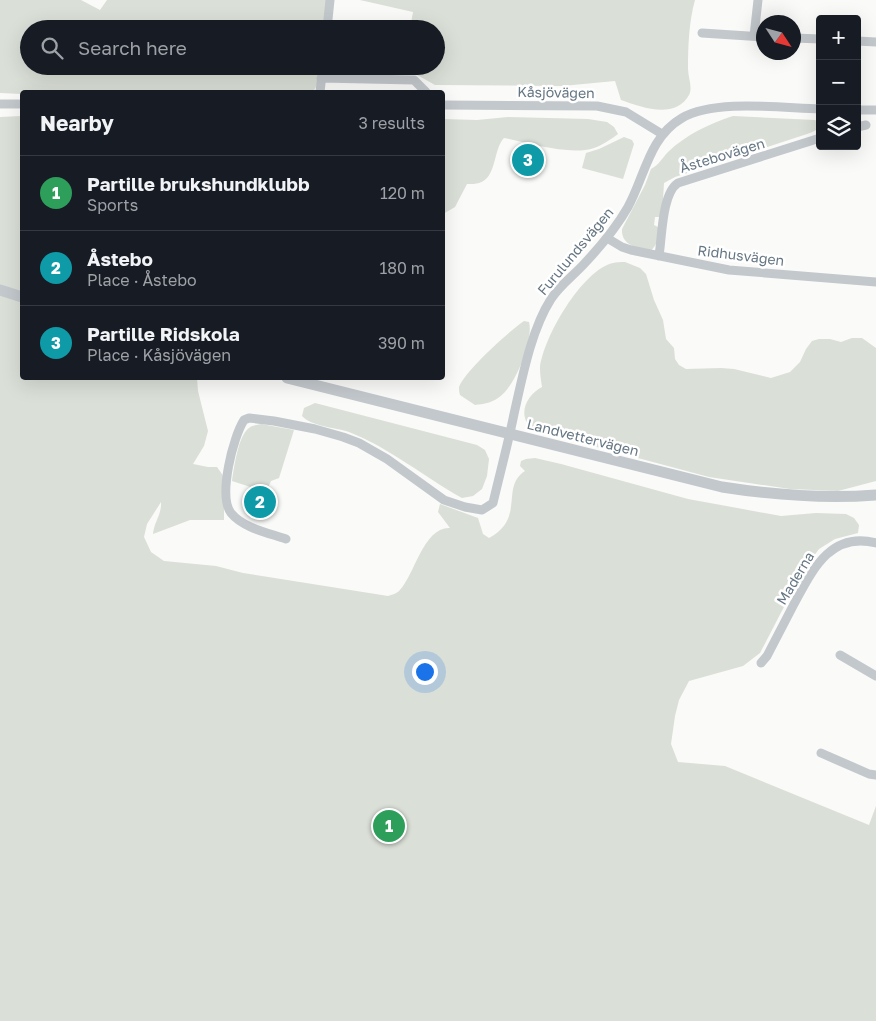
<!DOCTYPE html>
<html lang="en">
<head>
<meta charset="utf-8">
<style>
  :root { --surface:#171b24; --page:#242831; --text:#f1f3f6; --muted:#9ea1a6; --line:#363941; --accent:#b45309 }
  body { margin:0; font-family:"Golos Text",sans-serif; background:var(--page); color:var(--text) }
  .controls { position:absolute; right:15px; top:15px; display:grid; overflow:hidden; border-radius:5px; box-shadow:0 5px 20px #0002 }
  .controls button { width:45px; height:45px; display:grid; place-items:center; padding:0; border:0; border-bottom:1px solid var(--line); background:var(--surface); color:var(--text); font:25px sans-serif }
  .compass { position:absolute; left:756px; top:15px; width:45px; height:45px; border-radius:50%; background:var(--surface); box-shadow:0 5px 20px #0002; rotate:126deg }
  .you { position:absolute; left:424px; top:671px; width:18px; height:18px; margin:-12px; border:4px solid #fff; border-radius:50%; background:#1a73e8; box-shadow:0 0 0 8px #1a73e833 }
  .badge { display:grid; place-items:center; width:32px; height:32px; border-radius:50%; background:var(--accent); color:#fff; font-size:16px; font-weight:700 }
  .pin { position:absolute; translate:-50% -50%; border:2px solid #fff; box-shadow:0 1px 5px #0006 }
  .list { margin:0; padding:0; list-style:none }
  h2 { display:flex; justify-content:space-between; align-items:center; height:65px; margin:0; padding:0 20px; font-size:21px }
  h2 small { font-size:16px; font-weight:400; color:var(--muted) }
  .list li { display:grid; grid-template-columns:32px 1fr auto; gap:15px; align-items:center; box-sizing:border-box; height:75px; padding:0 20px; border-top:1px solid var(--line) }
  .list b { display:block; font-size:19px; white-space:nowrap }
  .list p { margin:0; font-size:16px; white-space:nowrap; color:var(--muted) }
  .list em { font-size:16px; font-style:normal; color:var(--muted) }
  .icon { flex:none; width:28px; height:28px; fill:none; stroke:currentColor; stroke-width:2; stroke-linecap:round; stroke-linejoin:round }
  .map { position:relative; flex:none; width:876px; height:1021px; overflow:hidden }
  .search { position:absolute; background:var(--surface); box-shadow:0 5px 20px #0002; left:20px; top:20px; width:425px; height:55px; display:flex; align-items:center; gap:12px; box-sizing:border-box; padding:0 18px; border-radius:28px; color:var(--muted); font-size:19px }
  .panel { position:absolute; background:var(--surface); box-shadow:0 5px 20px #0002; left:20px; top:90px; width:425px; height:290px; border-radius:5px }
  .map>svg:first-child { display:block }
  .green { fill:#dadfd7 }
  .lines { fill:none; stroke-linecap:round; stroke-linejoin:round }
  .minor { stroke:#c3c8cc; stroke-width:9 }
  .tertiary { stroke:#c3c8cc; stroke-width:11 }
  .labels { text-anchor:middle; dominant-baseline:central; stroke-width:5; stroke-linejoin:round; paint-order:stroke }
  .street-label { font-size:14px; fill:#657683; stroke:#fff }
</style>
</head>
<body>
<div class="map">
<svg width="876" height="1021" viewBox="0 0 876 1021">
  <rect width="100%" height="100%" fill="#fafaf8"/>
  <path class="green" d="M0 0H81L100 10 107 0H328L324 29H29V66H319L317 85 313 92H22V94L0 93Z
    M360 0H695C689 21 688 46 688 69 688 77 693 88 689 95 675 120 641 107 621 100L615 81 562 86 435 85 405 68V66H436V29H410L413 12Z
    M22 116V378H197L198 391 208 431 204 446 193 464 208 467H217L224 477V520H190L153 534C154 522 162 514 161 502L147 524 144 537 151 552 164 561 216 566 243 573 388 596C392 595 397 593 399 591 415 575 423 527 450 528L438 512 440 504 478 518 483 534 489 538C526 518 500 487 525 471L520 466 521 461 526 459 535 458 561 464 688 499 781 516 816 513 846 514 854 518 859 525 858 533 835 539 819 549 802 572 760 653 743 666 689 681 679 700 675 716 671 744 678 762 725 766 869 825 876 806V1021H0V117Z
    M733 116 815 120 820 123C820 130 812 132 807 134L675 177 664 183 662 215 659 217H655L654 225 660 228C658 237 658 245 650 251 637 248 621 245 622 229L645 185 651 169C659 165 662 158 668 152 687 134 709 124 733 116Z
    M508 117 588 119 607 122 614 127 618 134C611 139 603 145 594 148 570 156 529 143 504 138 493 149 497 178 479 183 476 184 471 184 467 184L455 207 443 214V119L477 120Z
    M624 137 632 140 634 144 623 179 582 168 586 153 599 149Z
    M625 262 640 268 646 274 654 300 663 320 666 339 674 348 675 359 679 365 686 369 721 368 734 369 771 378 790 372 800 362 806 349 812 341 819 339H830L841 342 852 338H862L876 348V481L838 491 790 489 709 477 537 431C534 429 529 426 527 423 519 409 530 393 542 387 541 381 540 374 540 368 543 338 582 270 613 263 616 262 621 262 625 262Z
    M524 321 529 322C534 340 514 389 498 398 491 403 483 404 475 405L460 395C459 392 459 389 459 387 465 371 509 331 524 321Z
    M315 403 477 445 485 450 489 459 487 476 482 489 473 496 462 498C424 477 390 448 349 432 334 427 313 427 302 416L304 408Z
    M261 424 294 430 279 478 271 481 266 492 232 481C234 468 238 436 249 428 253 425 257 425 261 424Z"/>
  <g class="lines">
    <path class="minor" d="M327 29 330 0
      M702 33 764 37
      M754 36 758 0
      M794 38 820 39
      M857 41 876 42
      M321 78 414 80 426 92
      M320 92 323 66
      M0 104H22
      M442 105 597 106 626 112 662 134
      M857 110H876
      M857 127 866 125
      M607 238 622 247 631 250 729 270 876 282
      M659 256C662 237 662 193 678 183L820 138
      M286 539C269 533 243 528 231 513 218 496 233 437 244 420L249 418 274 421 315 429 343 437 359 443 387 459 444 500 465 507 482 510 493 503C500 473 508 444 514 414 522 379 531 330 551 299 560 285 573 276 584 264 601 246 616 228 628 207 645 176 649 137 682 118 715 99 781 108 820 109
      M840 655 876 676
      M761 663 767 656C776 639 785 621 794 604 812 571 830 531 876 543
      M821 753 869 774 876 775"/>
    <path class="tertiary" d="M0 290 22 297
      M287 378 722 487C773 495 824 499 876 495"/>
  </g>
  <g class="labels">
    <g class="street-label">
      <text transform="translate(556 92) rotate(1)">Kåsjövägen</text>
      <text transform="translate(722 155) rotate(-17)">Åstebovägen</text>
      <text transform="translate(575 251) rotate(-50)">Furulundsvägen</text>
      <text transform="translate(741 255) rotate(7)">Ridhusvägen</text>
      <text transform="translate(583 437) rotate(14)">Landvettervägen</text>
      <text transform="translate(795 578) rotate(-59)">Maderna</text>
    </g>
  </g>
</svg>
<div class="controls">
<button>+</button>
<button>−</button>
<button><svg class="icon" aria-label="layers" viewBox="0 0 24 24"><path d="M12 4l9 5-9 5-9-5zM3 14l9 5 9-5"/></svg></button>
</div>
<svg class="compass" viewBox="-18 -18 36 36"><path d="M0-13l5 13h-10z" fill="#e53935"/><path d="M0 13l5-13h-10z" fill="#9ea1a6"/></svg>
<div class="you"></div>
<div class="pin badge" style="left:389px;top:826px;background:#2e9e5b">1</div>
<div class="pin badge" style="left:260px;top:502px;background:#0f9aa8">2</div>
<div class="pin badge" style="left:528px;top:160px;background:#0f9aa8">3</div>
<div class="search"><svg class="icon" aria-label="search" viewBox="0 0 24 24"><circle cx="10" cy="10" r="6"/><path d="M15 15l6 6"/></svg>Search here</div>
<section class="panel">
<h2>Nearby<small>3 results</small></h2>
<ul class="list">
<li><span class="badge" style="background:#2e9e5b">1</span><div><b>Partille brukshundklubb</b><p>Sports</p></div><em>120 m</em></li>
<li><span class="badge" style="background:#0f9aa8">2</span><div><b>Åstebo</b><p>Place · Åstebo</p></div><em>180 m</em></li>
<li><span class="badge" style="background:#0f9aa8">3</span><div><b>Partille Ridskola</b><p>Place · Kåsjövägen</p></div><em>390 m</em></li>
</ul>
</section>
</div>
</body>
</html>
